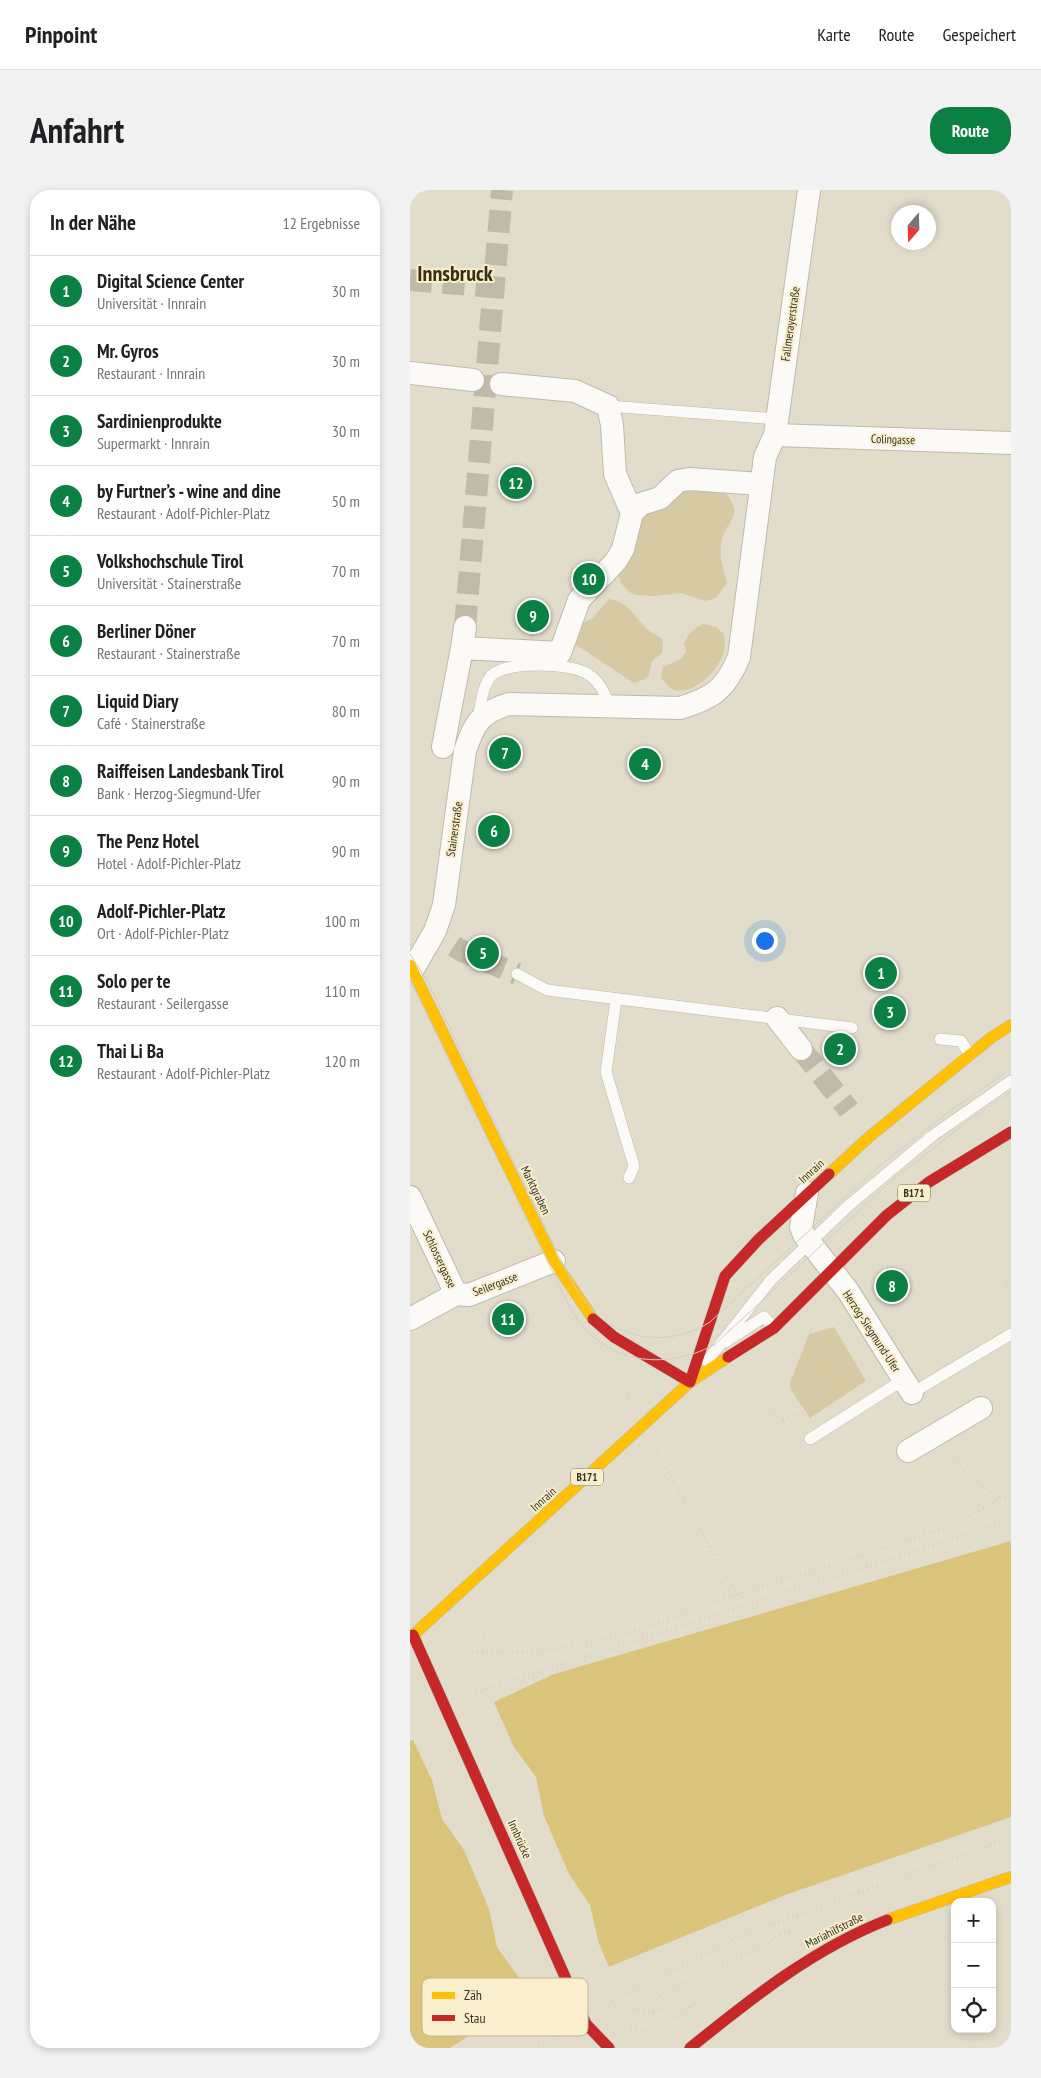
<!DOCTYPE html>
<html lang="de">
<head>
<meta charset="utf-8">
<style>
  :root { --surface:#fff; --page:#f2f2f2; --text:#202124; --muted:#757577; --line:#e0e0e0; --accent:#0b8043 }
  body { margin:0; font-family:"PT Sans Narrow",sans-serif; background:var(--page); color:var(--text) }
  .controls { position:absolute; right:15px; bottom:15px; display:grid; overflow:hidden; border-radius:10px; box-shadow:0 2px 8px #0003 }
  .controls button { width:45px; height:45px; display:grid; place-items:center; padding:0; border:0; border-bottom:1px solid var(--line); background:var(--surface); color:var(--text); font:25px sans-serif }
  .compass { position:absolute; left:481px; top:15px; width:45px; height:45px; border-radius:50%; background:var(--surface); box-shadow:0 2px 8px #0003; rotate:199deg }
  .you { position:absolute; left:354px; top:750px; width:18px; height:18px; margin:-12px; border:4px solid #fff; border-radius:50%; background:#1a73e8; box-shadow:0 0 0 8px #1a73e833 }
  .badge { display:grid; place-items:center; width:32px; height:32px; border-radius:50%; background:var(--accent); color:#fff; font-size:16px; font-weight:700 }
  .pin { position:absolute; translate:-50% -50%; border:2px solid #fff; box-shadow:0 1px 5px #0006 }
  .list { margin:0; padding:0; list-style:none }
  h2 { display:flex; justify-content:space-between; align-items:center; height:65px; margin:0; padding:0 20px; font-size:21px }
  h2 small { font-size:16px; font-weight:400; color:var(--muted) }
  .list li { display:grid; grid-template-columns:32px 1fr auto; gap:15px; align-items:center; box-sizing:border-box; height:70px; padding:0 20px; border-top:1px solid var(--line) }
  .list b { display:block; font-size:19px; white-space:nowrap }
  .list p { margin:0; font-size:16px; white-space:nowrap; color:var(--muted) }
  .list em { font-size:16px; font-style:normal; color:var(--muted) }
  .icon { flex:none; width:28px; height:28px; fill:none; stroke:currentColor; stroke-width:2; stroke-linecap:round; stroke-linejoin:round }
  .map { position:relative; flex:none; width:601px; height:1858px; overflow:hidden; border-radius:20px }
  header { display:flex; align-items:center; gap:30px; box-sizing:border-box; height:70px; padding:0 25px; background:var(--surface); border-bottom:1px solid var(--line) }
  header strong { font-size:24px }
  nav { display:flex; gap:28px; margin-inline-start:auto; font-size:18px }
  .intro { display:flex; align-items:center; justify-content:space-between; box-sizing:border-box; height:120px; padding:0 30px }
  h1 { margin:0; font-size:35px }
  .button { padding:12px 22px; border-radius:20px; background:var(--accent); color:#fff; font-size:18px; font-weight:700 }
  main { display:flex; gap:30px; padding:0 30px }
  aside { flex:1; background:var(--surface); border-radius:20px; box-shadow:0 2px 8px #0003 }
  .map>svg:first-child { display:block }
  .green { fill:#d6caa5 }
  .water { fill:#dac47c }
  .pier { fill:#e2dcca }
  .lines { fill:none; stroke-linecap:round; stroke-linejoin:round }
  .street-tunnel { stroke:#c0baa9; stroke-width:22; stroke-dasharray:22 11; stroke-linecap:butt }
  .lane-casing { stroke:#bfbbac; stroke-width:12 }
  .street-casing { stroke:#bfbbac; stroke-width:24 }
  .slow-casing { stroke:#bfbbac; stroke-width:12 }
  .jam-casing { stroke:#bfbbac; stroke-width:12 }
  .path { stroke:#d3d1cb; stroke-width:3; stroke-dasharray:1 4; stroke-linecap:butt }
  .lane { stroke:#fbfaf7; stroke-width:11 }
  .street { stroke:#fbfaf7; stroke-width:22 }
  .slow { stroke:#ffc107; stroke-width:11 }
  .jam { stroke:#c62828; stroke-width:11 }
  .tram { stroke:#d1cfc9; stroke-width:1 }
  .labels { text-anchor:middle; dominant-baseline:central; stroke-width:4; stroke-linejoin:round; paint-order:stroke }
  .shield { fill:#faefcc; stroke:#716b56; stroke-width:1 }
  .shield-label { font-size:11px; font-weight:bold; fill:#363224 }
  .street-label { font-size:12px; fill:#363224; stroke:#faefcc }
  .town-label { font-size:22px; font-weight:bold; fill:#382f11; stroke:#faefcc }
  .key { fill:#faefcc; stroke:#bfb69a; stroke-width:1 }
  .key-label { font-size:14px; fill:#363224 }
</style>
</head>
<body>
<header>
<strong>Pinpoint</strong>
<nav><a>Karte</a><a>Route</a><a>Gespeichert</a></nav>
</header>
<div class="intro"><h1>Anfahrt</h1><a class="button">Route</a></div>
<main>
<aside>
<h2>In der Nähe<small>12 Ergebnisse</small></h2>
<ul class="list">
<li><span class="badge">1</span><div><b>Digital Science Center</b><p>Universität · Innrain</p></div><em>30 m</em></li>
<li><span class="badge">2</span><div><b>Mr. Gyros</b><p>Restaurant · Innrain</p></div><em>30 m</em></li>
<li><span class="badge">3</span><div><b>Sardinienprodukte</b><p>Supermarkt · Innrain</p></div><em>30 m</em></li>
<li><span class="badge">4</span><div><b>by Furtner’s - wine and dine</b><p>Restaurant · Adolf-Pichler-Platz</p></div><em>50 m</em></li>
<li><span class="badge">5</span><div><b>Volkshochschule Tirol</b><p>Universität · Stainerstraße</p></div><em>70 m</em></li>
<li><span class="badge">6</span><div><b>Berliner Döner</b><p>Restaurant · Stainerstraße</p></div><em>70 m</em></li>
<li><span class="badge">7</span><div><b>Liquid Diary</b><p>Café · Stainerstraße</p></div><em>80 m</em></li>
<li><span class="badge">8</span><div><b>Raiffeisen Landesbank Tirol</b><p>Bank · Herzog-Siegmund-Ufer</p></div><em>90 m</em></li>
<li><span class="badge">9</span><div><b>The Penz Hotel</b><p>Hotel · Adolf-Pichler-Platz</p></div><em>90 m</em></li>
<li><span class="badge">10</span><div><b>Adolf-Pichler-Platz</b><p>Ort · Adolf-Pichler-Platz</p></div><em>100 m</em></li>
<li><span class="badge">11</span><div><b>Solo per te</b><p>Restaurant · Seilergasse</p></div><em>110 m</em></li>
<li><span class="badge">12</span><div><b>Thai Li Ba</b><p>Restaurant · Adolf-Pichler-Platz</p></div><em>120 m</em></li>
</ul>
</aside>
<div class="map">
<svg width="601" height="1858" viewBox="0 0 601 1858">
  <rect width="100%" height="100%" fill="#e2dcca"/>
  <path class="green" d="M274 296 315 302C336 328 315 329 311 354 309 367 314 380 317 393L306 408 296 411 271 403 244 406 226 405 219 402 211 393 208 384 226 329Z
    M199 409C219 412 224 426 237 439 242 444 248 445 253 450L252 463 242 471C238 487 242 487 224 493L165 454 166 440 174 432 182 429Z
    M293 434 306 437 314 444C315 452 316 459 312 467 306 483 281 507 262 499 258 497 254 491 251 488L253 477 271 469 276 461 274 454C278 444 282 439 293 434Z
    M424 1137 456 1191 400 1228 381 1200 380 1193 399 1144Z"/>
  <path class="water" d="M601 1351V1627L378 1704 108 1814 40 1858H0V1551L144 1484Z"/>
  <path class="pier" d="M83 1510 104 1557 126 1587 134 1626 159 1684 180 1715 189 1754 200 1779 119 1812 109 1788 87 1757 79 1719 54 1660 32 1629 22 1590 2 1548Z"/>
  <g class="lines">
    <path class="street-tunnel" d="M0 90 84 97
      M55 437 92 0
      M44 756 52 761 107 784
      M391 859 439 920"/>
    <defs>
      <path id="lane" d="M198 216 367 229
        M68 529C71 516 72 495 82 485 98 471 158 473 176 483 189 490 195 502 199 516
        M107 784 137 800 442 838
        M206 810 196 882 224 976 219 988
        M530 849 551 851 560 865
        M315 1152 354 1127 364 1138
        M297 1171 361 1090 438 1016 522 946 601 891
        M502 1203 601 1144
        M400 1249 493 1190"/>
      <path id="street" d="M0 183 63 190
        M91 194 165 201 198 216 202 235 205 284 222 323
        M365 245 601 253
        M52 458 55 437
        M33 557 52 458 150 463 169 410 206 371 213 359 222 323 231 314 250 308 268 291 279 289 351 294
        M3 779 25 741 34 715 55 561C64 533 71 522 99 514L270 518C303 508 316 499 329 467L355 267 365 245 399 0
        M367 828 391 859
        M397 1003 391 1037 394 1045 438 1101 502 1203
        M0 1007 46 1104
        M0 1129 46 1104 59 1105 144 1071
        M498 1261 571 1218"/>
      <path id="slow" d="M0 775 144 1071 183 1129
        M419 984 459 947 582 847 601 835
        M0 1448 280 1192 318 1167
        M477 1730 601 1687"/>
      <path id="jam" d="M183 1129 204 1147 280 1192
        M318 1167 364 1138 477 1025 519 992 601 942
        M280 1192 315 1086 348 1050 419 984
        M3 1445 176 1834 199 1858
        M280 1858C342 1808 403 1759 477 1730"/>
    </defs>
    <use href="#lane" class="lane-casing"/>
    <use href="#street" class="street-casing"/>
    <use href="#slow" class="slow-casing"/>
    <use href="#jam" class="jam-casing"/>
    <path class="path" d="M345 105 359 107
      M211 551V542
      M594 1092 601 1105
      M401 1139 418 1160 444 1177 454 1174
      M210 1184 220 1211
      M355 1217 373 1230 380 1241
      M373 1230 398 1220 407 1204 405 1188 397 1179 382 1172
      M246 1260 327 1405
      M542 1263 558 1286 590 1308
      M73 1447H77
      M44 1470 58 1462 115 1463 172 1455 234 1438 314 1409 545 1335 590 1308 601 1305
      M66 1503 171 1468 601 1330
      M245 1808 358 1753 367 1746 406 1730
      M197 1814 328 1747 601 1647
      M199 1815 242 1823 271 1810 280 1817
      M221 1840H246L297 1806
      M124 1858 151 1846"/>
    <use href="#lane" class="lane"/>
    <use href="#street" class="street"/>
    <use href="#slow" class="slow"/>
    <use href="#jam" class="jam"/>
    <path class="tram" d="M0 764 18 792 147 1062C157 1082 167 1104 183 1121 214 1152 264 1156 300 1132L468 977 543 919 601 879
      M0 791 163 1123C195 1174 254 1181 304 1155L480 992 558 931 601 902"/>
  </g>
  <g class="labels">
    <g class="shield">
      <rect x="488" y="994.5" width="32" height="17" rx="4"/>
      <rect x="161" y="1278.5" width="32" height="17" rx="4"/>
    </g>
    <g class="shield-label">
      <text x="504" y="1003">B171</text>
      <text x="177" y="1287">B171</text>
    </g>
    <g class="street-label">
      <text transform="translate(380 134) rotate(-82)">Fallmerayerstraße</text>
      <text transform="translate(483 249) rotate(2)">Colingasse</text>
      <text transform="translate(44 639) rotate(-82)">Stainerstraße</text>
      <text transform="translate(401 981) rotate(-42)">Innrain</text>
      <text transform="translate(126 1000) rotate(64)">Marktgraben</text>
      <text transform="translate(30 1069) rotate(65)">Schlossergasse</text>
      <text transform="translate(85 1094) rotate(-21)">Seilergasse</text>
      <text transform="translate(462 1141) rotate(57)">Herzog-Siegmund-Ufer</text>
      <text transform="translate(133 1309) rotate(-42)">Innrain</text>
      <text transform="translate(110 1649) rotate(66)">Innbrücke</text>
      <text transform="translate(424 1740) rotate(-27)">Mariahilfstraße</text>
    </g>
    <g class="town-label">
      <text x="45" y="83">Innsbruck</text>
    </g>
  </g>
  <rect x="12" y="1788" width="166" height="58" rx="8" class="key"/>
  <rect x="22" y="1802" width="23" height="7" fill="#ffc107"/>
  <rect x="22" y="1825" width="23" height="6" fill="#c62828"/>
  <g class="key-label">
    <text x="54" y="1810">Zäh</text>
    <text x="54" y="1833">Stau</text>
  </g>
</svg>
<div class="controls">
<button>+</button>
<button>−</button>
<button><svg class="icon" aria-label="locate" viewBox="0 0 24 24"><circle cx="12" cy="12" r="6"/><path d="M12 2v4M12 18v4M2 12h4M18 12h4"/></svg></button>
</div>
<svg class="compass" viewBox="-18 -18 36 36"><path d="M0-13l5 13h-10z" fill="#e53935"/><path d="M0 13l5-13h-10z" fill="#757577"/></svg>
<div class="you"></div>
<div class="pin badge" style="left:471px;top:783px">1</div>
<div class="pin badge" style="left:430px;top:859px">2</div>
<div class="pin badge" style="left:480px;top:822px">3</div>
<div class="pin badge" style="left:235px;top:574px">4</div>
<div class="pin badge" style="left:73px;top:763px">5</div>
<div class="pin badge" style="left:84px;top:641px">6</div>
<div class="pin badge" style="left:95px;top:563px">7</div>
<div class="pin badge" style="left:482px;top:1096px">8</div>
<div class="pin badge" style="left:123px;top:426px">9</div>
<div class="pin badge" style="left:179px;top:389px">10</div>
<div class="pin badge" style="left:98px;top:1129px">11</div>
<div class="pin badge" style="left:106px;top:293px">12</div>
</div>
</main>
</body>
</html>
